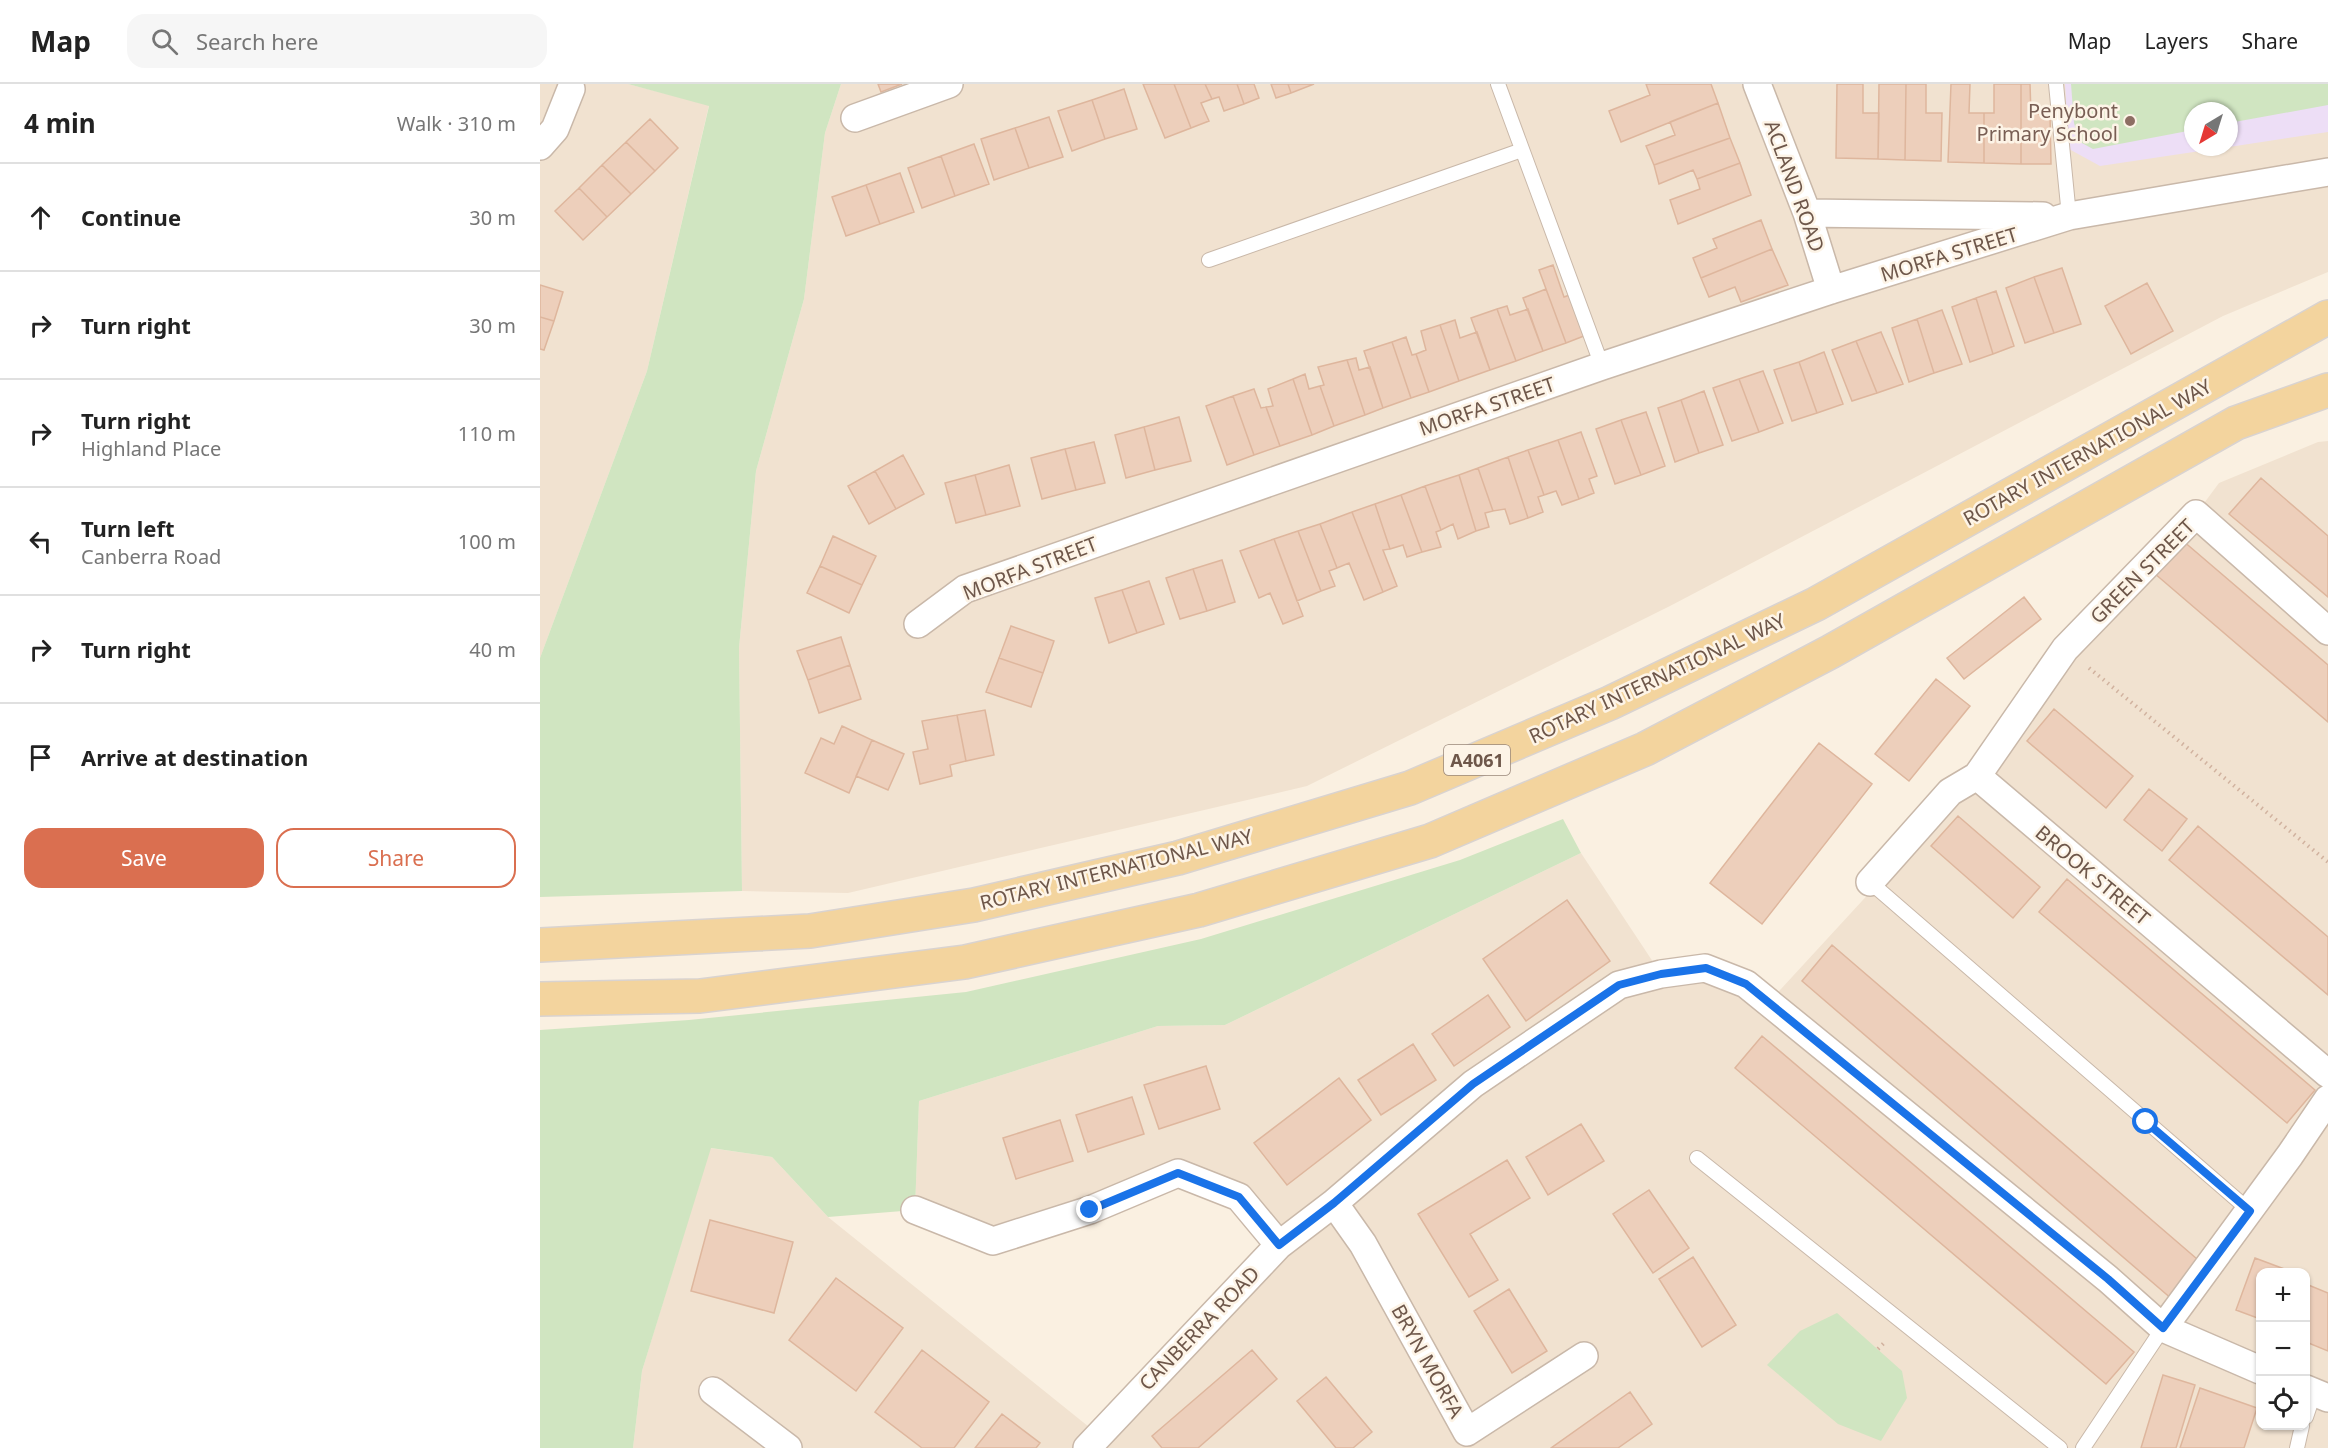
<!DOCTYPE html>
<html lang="en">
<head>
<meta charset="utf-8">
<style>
  :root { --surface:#fff; --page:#f6f6f6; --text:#222; --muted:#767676; --line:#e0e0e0; --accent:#da6f50 }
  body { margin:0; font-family:"Noto Sans",sans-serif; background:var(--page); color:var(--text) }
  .controls { position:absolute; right:18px; bottom:18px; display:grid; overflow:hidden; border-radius:12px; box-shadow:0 2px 4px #0004 }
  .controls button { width:54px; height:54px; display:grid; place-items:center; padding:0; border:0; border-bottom:2px solid var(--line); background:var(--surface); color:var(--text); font:30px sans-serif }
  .compass { position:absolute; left:1644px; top:18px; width:54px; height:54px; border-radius:50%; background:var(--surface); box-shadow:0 2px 4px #0004; rotate:218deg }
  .stop { position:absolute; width:18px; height:18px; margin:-14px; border:4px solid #1a73e8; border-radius:50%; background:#fff }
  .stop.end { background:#1a73e8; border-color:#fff; box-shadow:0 2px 6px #0008 }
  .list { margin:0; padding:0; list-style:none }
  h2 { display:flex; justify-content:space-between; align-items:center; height:78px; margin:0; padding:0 24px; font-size:26px }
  h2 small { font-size:20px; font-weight:400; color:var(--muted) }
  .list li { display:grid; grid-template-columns:39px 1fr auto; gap:18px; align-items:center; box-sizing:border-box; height:108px; padding:0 24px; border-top:2px solid var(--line) }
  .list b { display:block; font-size:22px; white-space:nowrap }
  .list p { margin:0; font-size:20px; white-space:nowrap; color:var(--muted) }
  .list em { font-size:20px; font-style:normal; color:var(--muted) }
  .actions { display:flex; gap:12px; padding:18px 24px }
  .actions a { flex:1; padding:14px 0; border:2px solid var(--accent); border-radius:18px; text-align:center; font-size:21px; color:var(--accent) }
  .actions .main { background:var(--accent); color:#fff }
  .icon { flex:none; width:33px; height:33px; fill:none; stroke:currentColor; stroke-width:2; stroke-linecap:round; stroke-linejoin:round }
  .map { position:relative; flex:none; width:1788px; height:1364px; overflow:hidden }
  header { display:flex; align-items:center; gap:36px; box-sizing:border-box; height:84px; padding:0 30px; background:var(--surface); border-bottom:2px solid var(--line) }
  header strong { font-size:28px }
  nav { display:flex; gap:33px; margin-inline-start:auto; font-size:21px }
  .search { width:420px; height:54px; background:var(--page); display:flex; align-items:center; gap:15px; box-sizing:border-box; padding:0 21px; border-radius:18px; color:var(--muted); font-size:22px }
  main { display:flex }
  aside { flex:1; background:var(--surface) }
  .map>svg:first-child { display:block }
  .residential { fill:#f1e2d0; fill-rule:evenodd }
  .education { fill:#eddef6 }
  .green { fill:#d0e5c1 }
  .building { fill:#edcfbb; stroke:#deb69d; stroke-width:1.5 }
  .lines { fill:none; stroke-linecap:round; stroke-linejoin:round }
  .service-casing { stroke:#c9b8a9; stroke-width:16 }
  .minor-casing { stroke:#c9b8a9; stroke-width:30 }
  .primary-casing { stroke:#d9d3d0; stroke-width:36 }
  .path { stroke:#d1b29f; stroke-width:4; stroke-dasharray:1.5 4.5; stroke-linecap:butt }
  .service { stroke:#fff; stroke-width:14 }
  .minor { stroke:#fff; stroke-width:27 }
  .primary { stroke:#f3d49e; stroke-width:33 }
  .route { stroke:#1a73e8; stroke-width:8 }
  .education-dot { fill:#8d6e63; stroke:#fdf4e7; stroke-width:2 }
  .labels { text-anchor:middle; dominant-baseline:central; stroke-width:5; stroke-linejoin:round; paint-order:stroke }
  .shield { fill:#fdf4e7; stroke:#998679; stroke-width:1.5 }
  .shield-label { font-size:18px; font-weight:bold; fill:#6e574a }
  .education-label { font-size:20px; fill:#785e54; stroke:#fdf4e7; text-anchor:end }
  .street-label { font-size:20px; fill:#6e574a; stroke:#fdf4e7 }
</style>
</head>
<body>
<header>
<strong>Map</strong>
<div class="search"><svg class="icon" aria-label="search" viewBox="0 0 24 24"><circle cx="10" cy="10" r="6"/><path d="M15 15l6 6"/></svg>Search here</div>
<nav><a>Map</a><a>Layers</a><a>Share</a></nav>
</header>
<main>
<aside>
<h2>4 min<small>Walk · 310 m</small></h2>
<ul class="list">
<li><svg class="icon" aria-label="ahead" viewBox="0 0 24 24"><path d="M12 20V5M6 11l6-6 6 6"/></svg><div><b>Continue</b></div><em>30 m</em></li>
<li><svg class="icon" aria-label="right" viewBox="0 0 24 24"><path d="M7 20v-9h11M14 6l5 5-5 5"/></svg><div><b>Turn right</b></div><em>30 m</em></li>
<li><svg class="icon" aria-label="right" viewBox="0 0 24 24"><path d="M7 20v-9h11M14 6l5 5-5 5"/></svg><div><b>Turn right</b><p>Highland Place</p></div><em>110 m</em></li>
<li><svg class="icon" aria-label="left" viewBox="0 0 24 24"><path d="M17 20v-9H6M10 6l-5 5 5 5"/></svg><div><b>Turn left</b><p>Canberra Road</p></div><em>100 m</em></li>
<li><svg class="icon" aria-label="right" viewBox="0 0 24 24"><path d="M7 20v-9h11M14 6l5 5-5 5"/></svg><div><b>Turn right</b></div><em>40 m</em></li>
<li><svg class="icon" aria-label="arrive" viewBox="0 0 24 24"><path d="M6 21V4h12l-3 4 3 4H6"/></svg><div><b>Arrive at destination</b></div></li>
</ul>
<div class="actions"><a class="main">Save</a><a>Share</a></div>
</aside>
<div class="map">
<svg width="1788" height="1364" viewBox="0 0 1788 1364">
  <rect width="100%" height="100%" fill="#faf0e1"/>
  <path class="residential" d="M0 0H88L169 21 107 287 0 574Z
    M301 0H1788V188L1683 232 1130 522 767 702 308 809 202 807 199 564 216 387 264 215 285 49ZM1653 27H1689V63H1653Z
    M1788 357V1364H93L102 1287 170 1064 232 1073 288 1133 559 1351 739 1161 699 1113 638 1089 453 1157 375 1126 379 1017 618 942 685 941 1041 769 1121 890 1165 884 1229 918 1437 692 1525 565 1656 430 1679 399 1778 358ZM1720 1188H1766V1342H1720Z"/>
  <path class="education" d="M1525 0H1788V48L1689 63V27H1653V63H1687L1560 82 1529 65Z"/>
  <path class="green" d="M88 0H301L285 49 264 215 216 387 199 564 202 807 0 813V574L107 287 169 22Z
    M1531 0H1788V21L1689 39V27H1653V46L1553 65 1540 58 1534 39Z
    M1023 735 1041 769 685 941 618 942 379 1017 375 1126 288 1133 232 1073 171 1064 102 1287 93 1364H0V946L149 936 426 908 661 855 920 776Z
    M1297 1229 1362 1287 1367 1314 1341 1357 1298 1340 1227 1281 1260 1247Z"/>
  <path class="building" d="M338 0H362L341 8Z
    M603 0H634L651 44 625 54Z
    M634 0H665L672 15 661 19 669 37 651 44Z
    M665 0H697L704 20 684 27 679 13 672 15Z
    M697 0H714L719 14 704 20Z
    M731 0H748L751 9 736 14Z
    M748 0H774L751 9Z
    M1106 0H1171L1178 19 1081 58 1069 27 1110 11Z
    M1297 0H1323V29H1339L1338 75 1296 74Z
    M1339 0H1366L1365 76 1338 75Z
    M1366 0H1386V29H1402L1401 77 1365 76Z
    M1411 0H1430L1429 29H1444V79L1408 78Z
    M1454 0H1481V80L1444 79V29H1454Z
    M1481 0H1490L1491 30H1510L1511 80H1481Z
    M584 5 597 45 565 55 552 16Z
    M552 16 565 55 532 67 518 27Z
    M1178 19 1190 54 1114 81 1106 62 1135 51 1130 38Z
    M509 33 523 73 489 84 475 44Z
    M110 35 138 64 115 87 86 58Z
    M475 44 489 84 454 96 441 55Z
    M1190 54 1200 79 1157 95 1153 86 1119 100 1114 81Z
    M86 58 115 87 91 110 62 81Z
    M434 60 449 100 415 112 401 72Z
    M401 72 415 112 382 124 368 84Z
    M1200 79 1211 111 1138 140 1130 116 1160 105 1157 95Z
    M62 81 91 110 67 133 39 104Z
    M360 89 374 128 340 140 326 101Z
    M326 101 340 140 306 152 292 113Z
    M39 104 67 133 43 156 15 127Z
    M1221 136 1232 165 1161 194 1153 174 1177 164 1173 155Z
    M1232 165 1248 201 1201 218 1195 203 1169 213 1161 194Z
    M1013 181 1024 213 1035 209 1049 250 1026 259 999 186Z
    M1522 184 1541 240 1514 249 1494 193Z
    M1494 193 1514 249 1485 259 1466 204Z
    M1607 199 1633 247 1591 270 1565 222Z
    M0 201 23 208 14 237 0 233Z
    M1006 205 1026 259 1003 267 983 214Z
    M1456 207 1474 262 1453 270 1436 214Z
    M1436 214 1453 270 1430 278 1412 223Z
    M967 222 970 231 988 225 1003 267 976 277 957 225Z
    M957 225 976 277 950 286 931 234Z
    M1402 226 1422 280 1394 289 1377 235Z
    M0 233 14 237 4 266 0 265Z
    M1377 235 1394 289 1369 298 1352 244Z
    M915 236 920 254 937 248 950 286 919 297 900 241Z
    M900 241 919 297 889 308 876 270 886 266 881 247Z
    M1341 248 1363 300 1337 309 1316 257Z
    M866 253 872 271 876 270 889 308 871 314 852 258Z
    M1316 257 1337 309 1312 317 1292 266Z
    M852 258 871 314 843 324 824 267Z
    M1284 268 1303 320 1277 329 1259 278Z
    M816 274 819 286 830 283 843 324 825 331 807 276Z
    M807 276 825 331 794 342 780 302 784 301 778 283Z
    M1259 278 1277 329 1252 337 1234 286Z
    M1223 287 1243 339 1219 348 1199 295Z
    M765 290 769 305 780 302 794 342 772 351 753 295Z
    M753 295 772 351 740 362 726 323 733 322 728 305Z
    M1199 295 1219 348 1192 357 1173 304Z
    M714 305 721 324 726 323 740 362 714 371 693 312Z
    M1164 307 1183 361 1159 369 1141 316Z
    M693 312 714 371 687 381 666 322Z
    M1141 316 1159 369 1135 378 1118 324Z
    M1106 328 1125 382 1101 391 1081 336Z
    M639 333 651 377 615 386 604 343Z
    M1081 336 1101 391 1075 400 1056 345Z
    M604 343 615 386 586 394 575 351Z
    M1041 348 1057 392 1049 395 1054 409 1039 415 1018 356Z
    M1018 356 1039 415 1022 421 1016 407 1004 411 988 366Z
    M554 358 565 399 536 406 525 365Z
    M525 365 536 406 502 415 491 374Z
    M988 366 1004 411 998 413 1003 428 988 434 968 373Z
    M363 371 384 410 356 425 335 387Z
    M968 373 988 434 970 440 965 425 953 427 938 384Z
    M469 381 480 422 446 431 435 391Z
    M938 384 953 427 945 429 949 443 936 447 919 391Z
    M335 387 356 425 329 440 308 402Z
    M435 391 446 431 416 439 405 399Z
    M919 391 936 447 918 455 913 440 901 446 885 402Z
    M1721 394 1788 452V513L1689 430Z
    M885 402 901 446 896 448 901 463 882 468 861 411Z
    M861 411 882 468 867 473 863 461 850 465 835 420Z
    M835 420 850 465 843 466 857 502 843 508 812 428Z
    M812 428 843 508 824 516 809 479 797 484 780 440Z
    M780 440 797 484 789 487 795 502 781 507 758 447Z
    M758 447 781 507 757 517 734 455Z
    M293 452 336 472 322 501 280 482Z
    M734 455 763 532 743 540 730 509 719 514 700 467Z
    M1642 456 1788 581V638L1614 489Z
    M682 476 695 518 667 527 653 485Z
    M280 482 322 501 309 529 267 509Z
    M653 485 667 527 640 535 626 494Z
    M609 497 624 540 597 549 582 506Z
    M582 506 597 549 569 559 555 514Z
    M1484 513 1501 535 1424 595 1407 574Z
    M471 542 514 557 503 589 459 574Z
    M301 553 310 581 268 596 257 567Z
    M459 574 503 589 491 623 446 608Z
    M310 581 321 615 279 629 268 596Z
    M1396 595 1430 622 1369 697 1335 670Z
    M1514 625 1593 692 1566 724 1487 657Z
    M445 626 454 671 426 677 417 631Z
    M417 631 426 677 410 681 412 692 380 700 373 668 388 665 382 637Z
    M302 642 332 656 309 709 265 689 281 654 294 660Z
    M332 656 364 670 348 706 316 692Z
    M1279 659 1332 700 1222 840 1170 799Z
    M1609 705 1647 735 1622 767 1584 736Z
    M1418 732 1500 803 1473 834 1391 762Z
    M1658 742 1788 853V911L1629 776Z
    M1527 795 1775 1006 1747 1039 1499 828Z
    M1027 816 1070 877 986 937 943 875Z
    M1292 861 1664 1181 1633 1216 1262 897Z
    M948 911 970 943 914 982 892 950Z
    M1222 952 1594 1268 1566 1300 1195 984Z
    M873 960 896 996 841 1031 818 996Z
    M666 982 680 1025 619 1045 604 1001Z
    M799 994 831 1036 747 1101 714 1059Z
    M592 1013 604 1050 548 1068 536 1031Z
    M520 1036 533 1077 476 1095 463 1054Z
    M1041 1040 1064 1077 1008 1111 986 1073Z
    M967 1076 990 1114 930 1150 958 1196 929 1213 878 1130Z
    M1109 1106 1149 1164 1113 1189 1073 1130Z
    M170 1136 253 1158 234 1229 151 1207Z
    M1153 1173 1196 1241 1162 1263 1119 1195Z
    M1715 1174 1747 1186 1746 1188H1720V1235L1696 1226Z
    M296 1194 363 1244 316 1307 249 1256Z
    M1766 1200 1788 1209V1267L1766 1258Z
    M969 1205 1007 1267 972 1289 934 1227Z
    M382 1266 449 1318 414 1364H382L335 1328Z
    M712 1266 737 1295 658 1364H622L612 1352Z
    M1623 1291 1655 1301 1636 1364H1601Z
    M786 1293 832 1348 813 1364H796L757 1317Z
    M1660 1304 1717 1324 1704 1364H1640Z
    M1090 1308 1112 1340 1078 1364H1011Z
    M462 1330 500 1359 496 1364H435Z"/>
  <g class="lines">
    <defs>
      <path id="service" d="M958 0 1062 282
        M1516 0 1529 132
        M669 176 982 66
        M1330 798 1710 1127
        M1157 1074 1520 1364
        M1766 1333 1774 1309
        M1543 1364 1623 1244
        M1757 1364 1762 1342"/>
      <path id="minor" d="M1217 0 1267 129 1291 206
        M315 34 409 0
        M0 62 15 45 31 5
        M1267 129 1503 132
        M378 540 425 505 1062 282 1291 206 1529 132 1788 88
        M1788 547 1656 430 1525 565 1437 692 1788 990
        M1330 798 1410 708 1437 692
        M794 1119 823 1160 927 1348 1044 1272
        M375 1126 453 1157 550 1126 638 1089 699 1113 739 1161
        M1623 1244 1750 1071 1788 1015
        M1766 1305 1788 1314
        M173 1307 248 1364
        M547 1364 739 1161 794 1119 933 1000 1079 901 1121 890 1165 884 1206 900 1568 1195 1623 1244 1720 1286"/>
      <path id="primary" d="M0 861 270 847 434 821 638 774 870 704 1070 619 1276 520 1788 233
        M0 915 160 912 425 878 659 826 890 757 1105 665 1290 568 1696 339 1788 306"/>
    </defs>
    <use href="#service" class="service-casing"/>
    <use href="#minor" class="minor-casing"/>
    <use href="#primary" class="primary-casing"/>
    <path class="path" d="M1549 584 1788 778
      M1338 1265 1346 1257"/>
    <use href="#service" class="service"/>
    <use href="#minor" class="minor"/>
    <use href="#primary" class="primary"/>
  </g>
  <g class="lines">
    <path class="route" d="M550 1126 638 1089 699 1113 739 1161 794 1119 933 1000 1079 901 1121 890 1166 884 1206 900 1568 1195 1623 1244 1710 1127 1606 1038"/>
  </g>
  <circle class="education-dot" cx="1590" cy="37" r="6"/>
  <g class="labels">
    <rect class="shield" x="904" y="661" width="66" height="30" rx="4.5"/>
    <g class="shield-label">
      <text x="937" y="676">A4061</text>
    </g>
    <g class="education-label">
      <text x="1578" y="26">Penybont<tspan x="1578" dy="23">Primary School</tspan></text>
    </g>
    <g class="street-label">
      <text transform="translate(1255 102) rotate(70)">ACLAND ROAD</text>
      <text transform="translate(1409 170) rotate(-17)">MORFA STREET</text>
      <text transform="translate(947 322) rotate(-19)">MORFA STREET</text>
      <text transform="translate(1547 368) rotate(-29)">ROTARY INTERNATIONAL WAY</text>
      <text transform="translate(490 484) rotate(-21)">MORFA STREET</text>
      <text transform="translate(1602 487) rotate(-45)">GREEN STREET</text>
      <text transform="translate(1117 594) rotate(-25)">ROTARY INTERNATIONAL WAY</text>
      <text transform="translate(576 785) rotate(-14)">ROTARY INTERNATIONAL WAY</text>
      <text transform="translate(1553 791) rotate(40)">BROOK STREET</text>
      <text transform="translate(659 1244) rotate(-46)">CANBERRA ROAD</text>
      <text transform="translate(888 1277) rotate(61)">BRYN MORFA</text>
    </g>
  </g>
</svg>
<div class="controls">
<button>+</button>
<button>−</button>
<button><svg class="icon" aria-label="locate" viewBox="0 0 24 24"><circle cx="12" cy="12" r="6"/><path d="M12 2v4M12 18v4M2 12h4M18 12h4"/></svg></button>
</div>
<svg class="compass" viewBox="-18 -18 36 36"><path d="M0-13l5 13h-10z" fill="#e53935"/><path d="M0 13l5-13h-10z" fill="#767676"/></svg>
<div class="stop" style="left:1606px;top:1038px"></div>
<div class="stop end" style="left:550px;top:1126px"></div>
</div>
</main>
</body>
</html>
